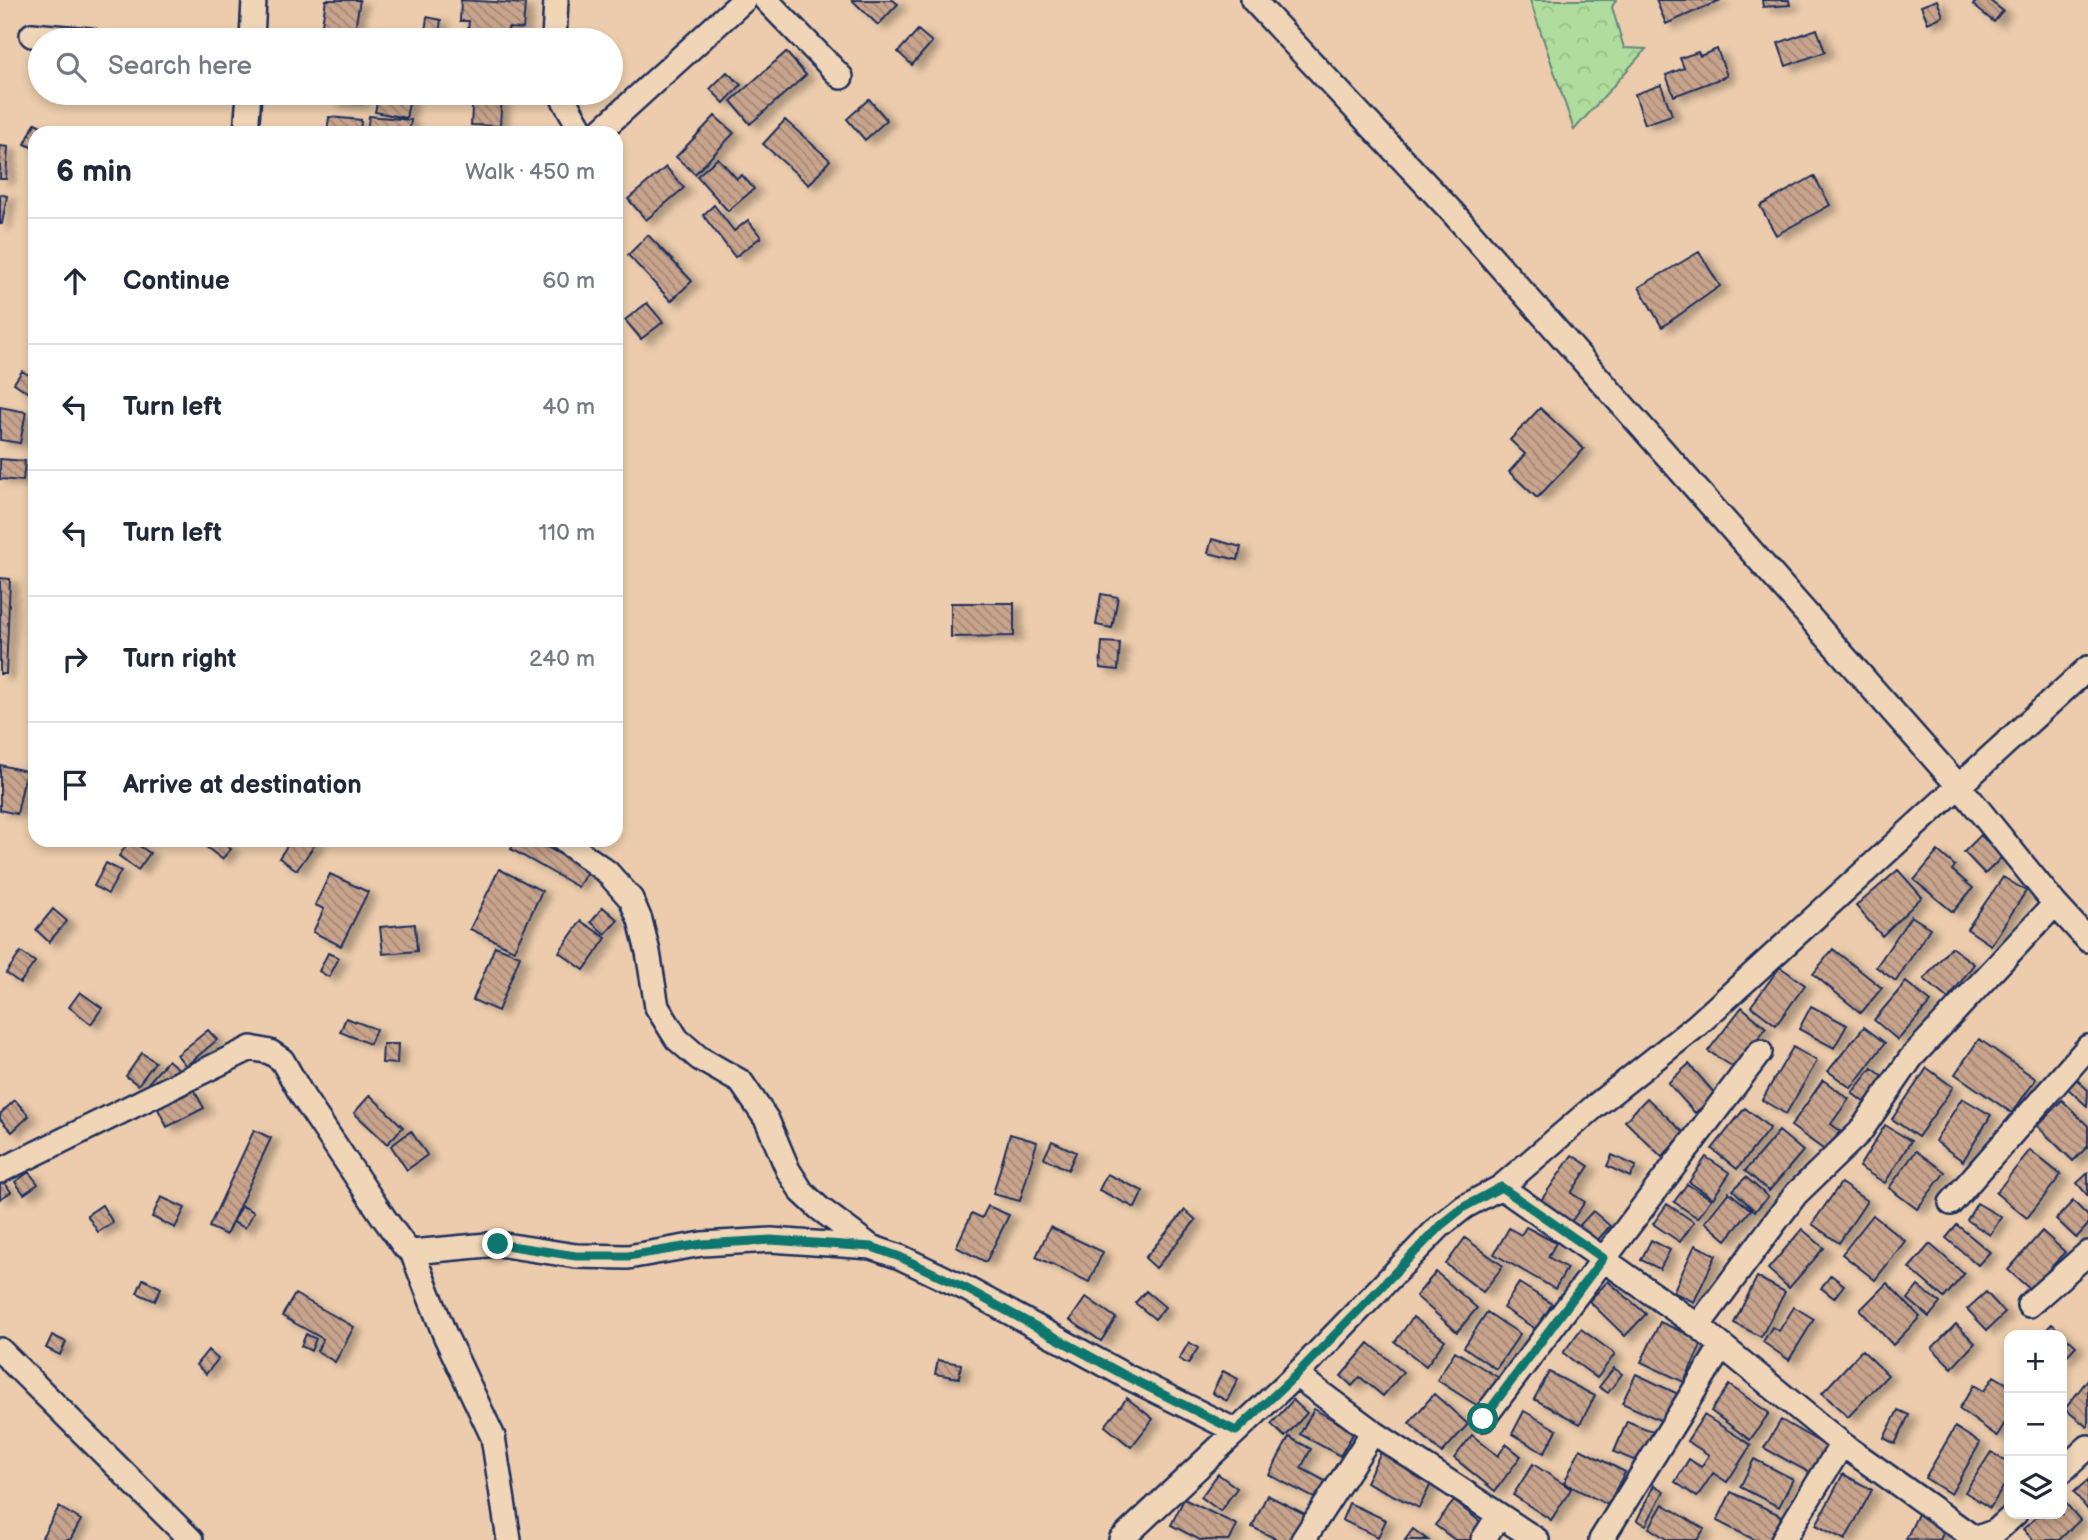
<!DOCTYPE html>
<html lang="en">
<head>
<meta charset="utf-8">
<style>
  :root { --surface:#fff; --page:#f2f2f3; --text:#1f2937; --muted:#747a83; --line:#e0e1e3 }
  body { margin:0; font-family:"Balsamiq Sans",sans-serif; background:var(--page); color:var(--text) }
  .controls { position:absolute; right:21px; bottom:21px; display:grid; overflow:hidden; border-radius:14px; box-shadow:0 4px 10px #0003 }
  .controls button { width:63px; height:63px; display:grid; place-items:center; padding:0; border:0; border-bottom:2px solid var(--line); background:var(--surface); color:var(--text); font:35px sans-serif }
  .stop { position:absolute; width:21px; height:21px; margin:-16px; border:5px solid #0f766e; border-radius:50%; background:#fff }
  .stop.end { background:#0f766e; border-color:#fff; box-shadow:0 2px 7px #0008 }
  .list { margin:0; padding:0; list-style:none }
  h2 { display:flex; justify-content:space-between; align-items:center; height:91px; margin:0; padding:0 28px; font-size:30px }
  h2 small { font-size:23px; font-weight:400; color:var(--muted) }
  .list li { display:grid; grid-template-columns:46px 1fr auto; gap:21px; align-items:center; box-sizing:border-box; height:126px; padding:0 28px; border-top:2px solid var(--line) }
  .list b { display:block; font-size:26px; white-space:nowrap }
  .list em { font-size:23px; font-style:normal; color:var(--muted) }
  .icon { flex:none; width:38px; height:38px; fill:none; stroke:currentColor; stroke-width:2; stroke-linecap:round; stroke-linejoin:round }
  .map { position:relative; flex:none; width:2088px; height:1540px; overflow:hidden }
  .search { position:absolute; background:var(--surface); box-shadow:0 4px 10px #0003; left:28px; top:28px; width:595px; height:77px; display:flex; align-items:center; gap:18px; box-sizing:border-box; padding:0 24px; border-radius:38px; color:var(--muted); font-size:26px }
  .panel { position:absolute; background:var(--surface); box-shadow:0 4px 10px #0003; left:28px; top:126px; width:595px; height:721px; border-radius:21px }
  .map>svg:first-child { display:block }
  .forest { fill:url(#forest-crowns); stroke:#64867e; stroke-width:2 }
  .building { fill:url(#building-back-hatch); stroke:#1b2f5e; stroke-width:2; filter:url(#shadow) }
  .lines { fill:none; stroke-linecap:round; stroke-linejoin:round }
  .minor-casing { stroke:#1b2f5e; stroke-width:28 }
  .minor { stroke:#f0d6b7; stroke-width:23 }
  .route { stroke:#0f766e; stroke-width:9 }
</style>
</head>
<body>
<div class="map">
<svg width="2088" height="1540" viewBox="0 0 2088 1540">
  <defs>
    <pattern id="forest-crowns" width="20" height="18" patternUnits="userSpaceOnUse" patternTransform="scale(1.75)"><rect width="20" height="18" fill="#aedd9d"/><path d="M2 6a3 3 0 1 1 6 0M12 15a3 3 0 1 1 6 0" fill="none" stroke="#95be8a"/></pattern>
    <pattern id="building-back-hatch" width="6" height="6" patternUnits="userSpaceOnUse" patternTransform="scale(1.75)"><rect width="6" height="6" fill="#c9a48c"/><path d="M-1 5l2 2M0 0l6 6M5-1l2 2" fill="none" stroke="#a28676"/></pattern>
    <filter id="shadow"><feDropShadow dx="8" dy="4.5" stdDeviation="3.5" flood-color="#0004"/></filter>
  </defs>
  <rect width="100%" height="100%" fill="#ecccac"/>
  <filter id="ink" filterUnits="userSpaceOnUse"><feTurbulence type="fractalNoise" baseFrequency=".0143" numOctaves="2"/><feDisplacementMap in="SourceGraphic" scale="14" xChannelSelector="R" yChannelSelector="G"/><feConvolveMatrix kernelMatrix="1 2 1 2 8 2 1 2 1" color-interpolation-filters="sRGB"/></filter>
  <g filter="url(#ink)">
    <path class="forest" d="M1530 0H1616L1612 7 1624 48 1646 49 1574 130Z"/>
    <path class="building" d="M326 0H360L354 35 321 30Z
      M461 0 525 4 523 29 508 28 507 40H467L469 21H460Z
      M852 0H893L898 4 878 25Z
      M1656 0H1721L1666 24Z
      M1762 0H1789L1790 5 1763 7Z
      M1937 0 1943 16 1928 23 1921 6Z
      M1978 0H1989L2003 11 1994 22 1973 5Z
      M427 17 441 20 438 40H424Z
      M1817 29 1825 52 1786 66 1778 43Z
      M918 30 932 42 912 65 898 52Z
      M1717 49 1727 76 1674 96 1666 75 1684 68 1680 58 1698 52 1700 56Z
      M786 52 806 75 750 124 731 101Z
      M727 72 741 85 724 103 710 89Z
      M1661 85 1672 115 1645 124 1635 94Z
      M333 93H362L361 104 332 102Z
      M379 93H411L406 118 375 112Z
      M473 93H502L500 126 471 125Z
      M869 99 887 120 865 140 847 119Z
      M369 116 411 120 409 133H367Z
      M715 116 734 133 695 174 676 157Z
      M329 117 361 120 360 133H327Z
      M785 120 830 160 809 185 763 144Z
      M35 123 55 133H35V149L25 144Z
      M0 146 8 147 6 179H0Z
      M718 158 737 179 742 175 754 189 728 211 697 176Z
      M666 167 684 188 646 220 628 199Z
      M1814 176 1830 205 1776 235 1760 206Z
      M0 194 7 196 2 224H0Z
      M714 205 734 231 748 220 761 237 735 257 703 215Z
      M648 235 692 281 671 301 628 255Z
      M1699 252 1720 286 1662 327 1639 287Z
      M647 303 663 322 641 339 625 320Z
      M22 371 34 378 35 376V397L14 383Z
      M0 407 26 412 20 443 0 440Z
      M1540 408 1584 449 1537 498 1509 472 1525 454 1510 440Z
      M0 459 25 461 23 481 0 479Z
      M1212 539 1241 547 1238 560 1208 553Z
      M0 578 10 579 6 674H0Z
      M1101 594 1118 597 1112 628 1096 625Z
      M951 603H1014V636L951 637Z
      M1102 642 1120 643 1118 670 1100 668Z
      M0 765 26 771 17 814 0 810Z
      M1981 835 2002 857 1985 874 1964 852Z
      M130 840 150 853 138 870 119 856Z
      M210 840H220L231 849 222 859 205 846Z
      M291 840H318L297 870 279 858Z
      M516 840H534L588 870 578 887 511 849Z
      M1938 851 1955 866 1952 870 1973 888 1953 912 1914 880Z
      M106 863 121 871 108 894 94 886Z
      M499 869 542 891 514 950 470 929Z
      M1898 870 1922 897 1882 936 1856 906Z
      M330 874 368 892 341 946 313 932 324 909 315 905Z
      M2003 877 2026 891 1991 945 1967 929Z
      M603 907 618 920 605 934 591 922Z
      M53 909 67 921 49 942 36 930Z
      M1911 916 1930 928 1896 981 1876 967Z
      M581 921 606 938 584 970 559 952Z
      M415 924 417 951 383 954 380 927Z
      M495 946 520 956 498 1011 473 1000Z
      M1951 947 1974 964 1948 999 1924 979Z
      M1833 949 1882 988 1861 1013 1813 974Z
      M21 952 35 962 20 983 6 973Z
      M328 953 339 958 329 977 319 971Z
      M1780 967 1805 985 1776 1025 1751 1006Z
      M1906 982 1931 1002 1898 1040 1874 1020Z
      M80 992 102 1008 91 1024 69 1007Z
      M1811 1006 1847 1025 1834 1048 1799 1029Z
      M1742 1007 1766 1028 1735 1068 1708 1051Z
      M346 1018 376 1029 370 1044 340 1032Z
      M1864 1027 1885 1043 1851 1088 1828 1071Z
      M208 1030 217 1040 186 1066 177 1055Z
      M1979 1039 2036 1079 2012 1113 1955 1074Z
      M383 1044H398L397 1064 382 1063Z
      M1793 1047 1817 1061 1786 1114 1762 1100Z
      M142 1053 155 1062 138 1085 126 1076Z
      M168 1060 180 1070 161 1092 149 1082Z
      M1689 1064 1716 1095 1695 1113 1668 1083Z
      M1872 1068 1888 1080 1868 1105 1852 1093Z
      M1927 1068 1953 1087 1918 1137 1892 1119Z
      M2074 1077 2088 1090 2087 1106 2065 1086Z
      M1823 1080 1849 1099 1831 1124 1840 1131 1826 1151 1791 1126Z
      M194 1090 204 1108 167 1127 158 1109Z
      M370 1095 403 1127 387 1144 354 1113Z
      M1647 1098 1684 1133 1662 1157 1625 1121Z
      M1962 1098 1991 1115 1963 1161 1935 1141Z
      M15 1100 29 1116 12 1132 0 1119V1114Z
      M2062 1100 2088 1126V1146L2073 1161 2037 1126Z
      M1745 1108 1770 1128 1737 1169 1712 1149Z
      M1885 1125 1911 1141 1885 1183 1859 1167Z
      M254 1130 271 1138 226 1235 209 1227Z
      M411 1131 427 1155 407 1170 391 1146Z
      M1779 1131 1803 1151 1769 1191 1745 1171Z
      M1010 1134 1037 1142 1020 1201 993 1194Z
      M1052 1141 1076 1152 1068 1170 1044 1158Z
      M2030 1150 2061 1175 2027 1218 1996 1193Z
      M1916 1151 1945 1172 1917 1209 1889 1188Z
      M1572 1155 1589 1166 1571 1193 1585 1202 1571 1222 1540 1202Z
      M1612 1155 1636 1166 1630 1177 1607 1166Z
      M1706 1157 1730 1173 1713 1198 1689 1182Z
      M29 1172 38 1184 24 1194 15 1182Z
      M2088 1173V1196L2077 1183Z
      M1107 1174 1143 1191 1135 1208 1099 1190Z
      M1746 1177 1768 1197 1755 1211 1733 1190Z
      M3 1180 11 1192 0 1199V1183Z
      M1841 1183 1867 1201 1839 1243 1812 1224Z
      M1687 1184 1711 1199 1698 1218 1674 1202Z
      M1729 1192 1751 1210 1726 1240 1705 1222Z
      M161 1197 185 1208 175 1228 152 1217Z
      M2073 1201 2088 1216V1225L2076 1238 2056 1219Z
      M1977 1203 2001 1217 1990 1235 1967 1220Z
      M1667 1204 1694 1222 1680 1242 1653 1224Z
      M102 1205 113 1223 98 1232 87 1215Z
      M242 1206 254 1212 245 1228 233 1222Z
      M988 1206 1009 1215 986 1262 956 1247 972 1213 982 1218Z
      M1185 1210 1196 1220 1156 1268 1145 1258Z
      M1593 1211 1610 1226 1596 1242 1579 1226Z
      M1873 1215 1905 1241 1875 1280 1842 1254Z
      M1957 1225 1990 1252 1978 1265 1946 1238Z
      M1050 1227 1103 1252 1089 1282 1036 1257Z
      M1526 1227 1556 1243 1548 1257 1567 1268 1555 1289 1494 1254 1509 1228 1521 1235Z
      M1802 1229 1824 1248 1789 1288 1768 1269Z
      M2042 1231 2065 1252 2031 1290 2008 1270Z
      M1465 1238 1503 1266 1483 1292 1446 1264Z
      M1651 1240 1670 1250 1660 1269 1641 1260Z
      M1930 1244 1964 1274 1944 1298 1909 1268Z
      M1695 1245 1716 1255 1694 1302 1673 1292Z
      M1436 1272 1477 1308 1457 1332 1416 1296Z
      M1831 1275 1844 1285 1834 1298 1821 1288Z
      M1757 1277 1785 1292 1761 1337 1734 1323Z
      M143 1279 161 1288 155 1301 137 1293Z
      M1608 1281 1646 1314 1625 1336 1589 1301Z
      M1519 1283 1552 1304 1536 1329 1503 1308Z
      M1887 1283 1920 1317 1893 1345 1860 1310Z
      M1918 1286 1940 1303 1929 1317 1908 1299Z
      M1146 1291 1165 1307 1155 1319 1135 1303Z
      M1986 1292 2005 1313 1987 1330 1967 1309Z
      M295 1294 354 1327 335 1362 317 1351 323 1339 282 1316Z
      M1086 1297 1116 1318 1101 1341 1070 1320Z
      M1794 1307 1814 1319 1789 1360 1763 1342 1772 1327 1779 1331Z
      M1487 1312 1520 1334 1496 1369 1464 1347Z
      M1413 1317 1445 1340 1426 1366 1395 1342Z
      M1660 1322 1703 1341 1684 1382 1641 1362Z
      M1956 1324 1975 1343 1952 1368 1932 1348Z
      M2052 1324 2076 1346 2062 1361V1335H2041Z
      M1581 1329 1615 1354 1597 1378 1563 1353Z
      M306 1334 316 1339 311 1351 301 1346Z
      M52 1335 66 1342 60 1355 46 1348Z
      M1189 1342 1198 1348 1188 1364 1179 1359Z
      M1369 1343 1403 1372 1383 1396 1360 1377 1352 1386 1341 1376Z
      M208 1350 218 1359 206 1374 196 1365Z
      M1862 1350 1888 1375 1848 1417 1822 1393Z
      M1455 1351 1499 1378 1481 1408 1437 1380Z
      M938 1360 961 1364 959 1378 935 1374Z
      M1614 1368 1622 1374 1608 1393 1599 1387Z
      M1223 1371 1238 1379 1227 1401 1212 1393Z
      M1549 1372 1595 1396 1580 1424 1534 1399Z
      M1636 1374 1678 1394 1664 1422 1622 1403Z
      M1994 1376 2009 1385V1416L1997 1436 1959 1409 1974 1385 1984 1391Z
      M2088 1379V1426L2087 1427 2065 1409Z
      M1729 1385 1769 1413 1750 1440 1711 1411Z
      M1434 1394 1468 1424 1442 1453 1409 1423Z
      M1127 1398 1153 1419 1131 1447 1105 1426Z
      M1293 1400 1307 1413 1285 1437 1271 1424Z
      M1314 1409 1354 1432 1340 1456 1300 1434Z
      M1898 1410 1909 1415 1895 1444 1884 1438Z
      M1524 1411 1557 1430 1544 1453 1512 1434Z
      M1704 1415 1751 1445 1727 1482 1713 1473 1697 1497 1675 1482 1689 1459 1701 1467 1709 1455 1687 1441Z
      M1781 1420 1828 1447 1812 1474 1764 1448Z
      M1627 1421 1654 1432 1641 1463 1614 1452Z
      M1955 1427 1980 1443 1951 1494 1925 1478Z
      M1472 1435 1498 1456 1506 1444 1521 1456 1495 1491 1454 1458Z
      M1289 1437 1311 1449 1301 1468 1327 1482 1318 1500 1269 1475Z
      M1580 1449 1625 1472 1608 1505 1564 1483Z
      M1381 1452 1434 1478 1419 1508 1366 1482Z
      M1991 1452 2009 1464V1478L1990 1508 1965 1492Z
      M1754 1459 1793 1479 1779 1507 1740 1487Z
      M1533 1464 1571 1489 1551 1520 1513 1495Z
      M1218 1474 1237 1488 1220 1511 1201 1497Z
      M1843 1474 1872 1490 1845 1540 1816 1525Z
      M2088 1480V1510L2074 1492Z
      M1654 1485 1664 1491 1646 1525 1637 1520Z
      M1731 1492 1782 1516 1770 1540H1755L1717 1521Z
      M1267 1495 1311 1517 1299 1540H1278L1252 1527Z
      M1184 1499 1237 1525 1230 1540H1200L1171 1525Z
      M2062 1499 2080 1520 2059 1540H2033L2023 1529 2040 1514H2062Z
      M1454 1501 1487 1527 1476 1540H1455L1435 1525Z
      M1349 1503 1386 1520 1378 1537 1342 1520Z
      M1663 1504 1704 1529 1697 1540H1668L1649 1528Z
      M59 1507 81 1520 70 1540H46L42 1537Z
      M1918 1514 1946 1527 1940 1540 1906 1539Z
      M1413 1529 1428 1540H1405Z"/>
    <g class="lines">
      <defs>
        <path id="minor" d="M766 0 841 77
          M1253 0 1453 213 1970 799 2055 904 2088 940
          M32 35 90 40
          M252 40 254 0
          M554 40 556 0
          M560 93 583 133
          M246 133 249 93
          M598 133 744 0
          M563 840 607 872 631 899 640 920 648 952 657 1007 677 1039 699 1058 741 1082 767 1120 788 1170 802 1192 819 1208 871 1247
          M0 1171 251 1048 270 1052 282 1060 303 1097 384 1218 405 1247 412 1252 498 1244 576 1256 628 1257 702 1244 771 1240 871 1247 900 1257 965 1288 1126 1376 1236 1431
          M1501 1187 1698 1326 1842 1444
          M1951 1203 2088 1047
          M412 1252 445 1335 493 1437 509 1540
          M2029 1305 2088 1253
          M1698 1326 1796 1194 1860 1132 1911 1058 2055 904
          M0 1350 191 1540
          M1296 1375 1373 1432 1537 1540
          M1483 1419 1760 1052
          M2062 1471 2088 1447
          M1121 1540 1296 1375 1440 1226 1464 1207 1501 1187 1594 1107 1696 1026 2088 668
          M1303 1540 1373 1432
          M1483 1540 1499 1515
          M1601 1540 1722 1346
          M1783 1540 1842 1444 1974 1538
          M1972 1540 1996 1531 2015 1514"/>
      </defs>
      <use href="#minor" class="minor-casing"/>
      <use href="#minor" class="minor"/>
    </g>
  </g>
  <g class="lines" filter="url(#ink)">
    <path class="route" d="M498 1244 576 1256H628L702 1244 771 1240 872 1247 900 1257 965 1288 1126 1376 1236 1431 1296 1375 1440 1226 1464 1207 1501 1187 1603 1258 1483 1419"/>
  </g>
</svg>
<div class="controls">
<button>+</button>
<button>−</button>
<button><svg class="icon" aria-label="layers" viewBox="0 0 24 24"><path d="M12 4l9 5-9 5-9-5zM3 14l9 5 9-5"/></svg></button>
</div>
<div class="stop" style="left:1483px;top:1419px"></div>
<div class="stop end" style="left:498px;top:1244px"></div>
<div class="search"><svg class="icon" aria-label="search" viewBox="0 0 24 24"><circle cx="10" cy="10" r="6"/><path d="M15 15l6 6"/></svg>Search here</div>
<section class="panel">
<h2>6 min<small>Walk · 450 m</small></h2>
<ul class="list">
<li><svg class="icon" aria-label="ahead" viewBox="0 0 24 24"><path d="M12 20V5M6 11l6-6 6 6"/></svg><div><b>Continue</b></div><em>60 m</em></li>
<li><svg class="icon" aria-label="left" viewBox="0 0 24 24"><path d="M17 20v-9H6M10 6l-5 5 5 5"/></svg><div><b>Turn left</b></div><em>40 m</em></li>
<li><svg class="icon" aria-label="left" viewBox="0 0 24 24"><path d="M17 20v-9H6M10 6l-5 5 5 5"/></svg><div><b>Turn left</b></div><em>110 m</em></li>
<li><svg class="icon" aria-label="right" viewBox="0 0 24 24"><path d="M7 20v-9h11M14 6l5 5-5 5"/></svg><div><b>Turn right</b></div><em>240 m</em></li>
<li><svg class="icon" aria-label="arrive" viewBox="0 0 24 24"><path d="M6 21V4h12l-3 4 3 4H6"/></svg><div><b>Arrive at destination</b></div></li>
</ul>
</section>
</div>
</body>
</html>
